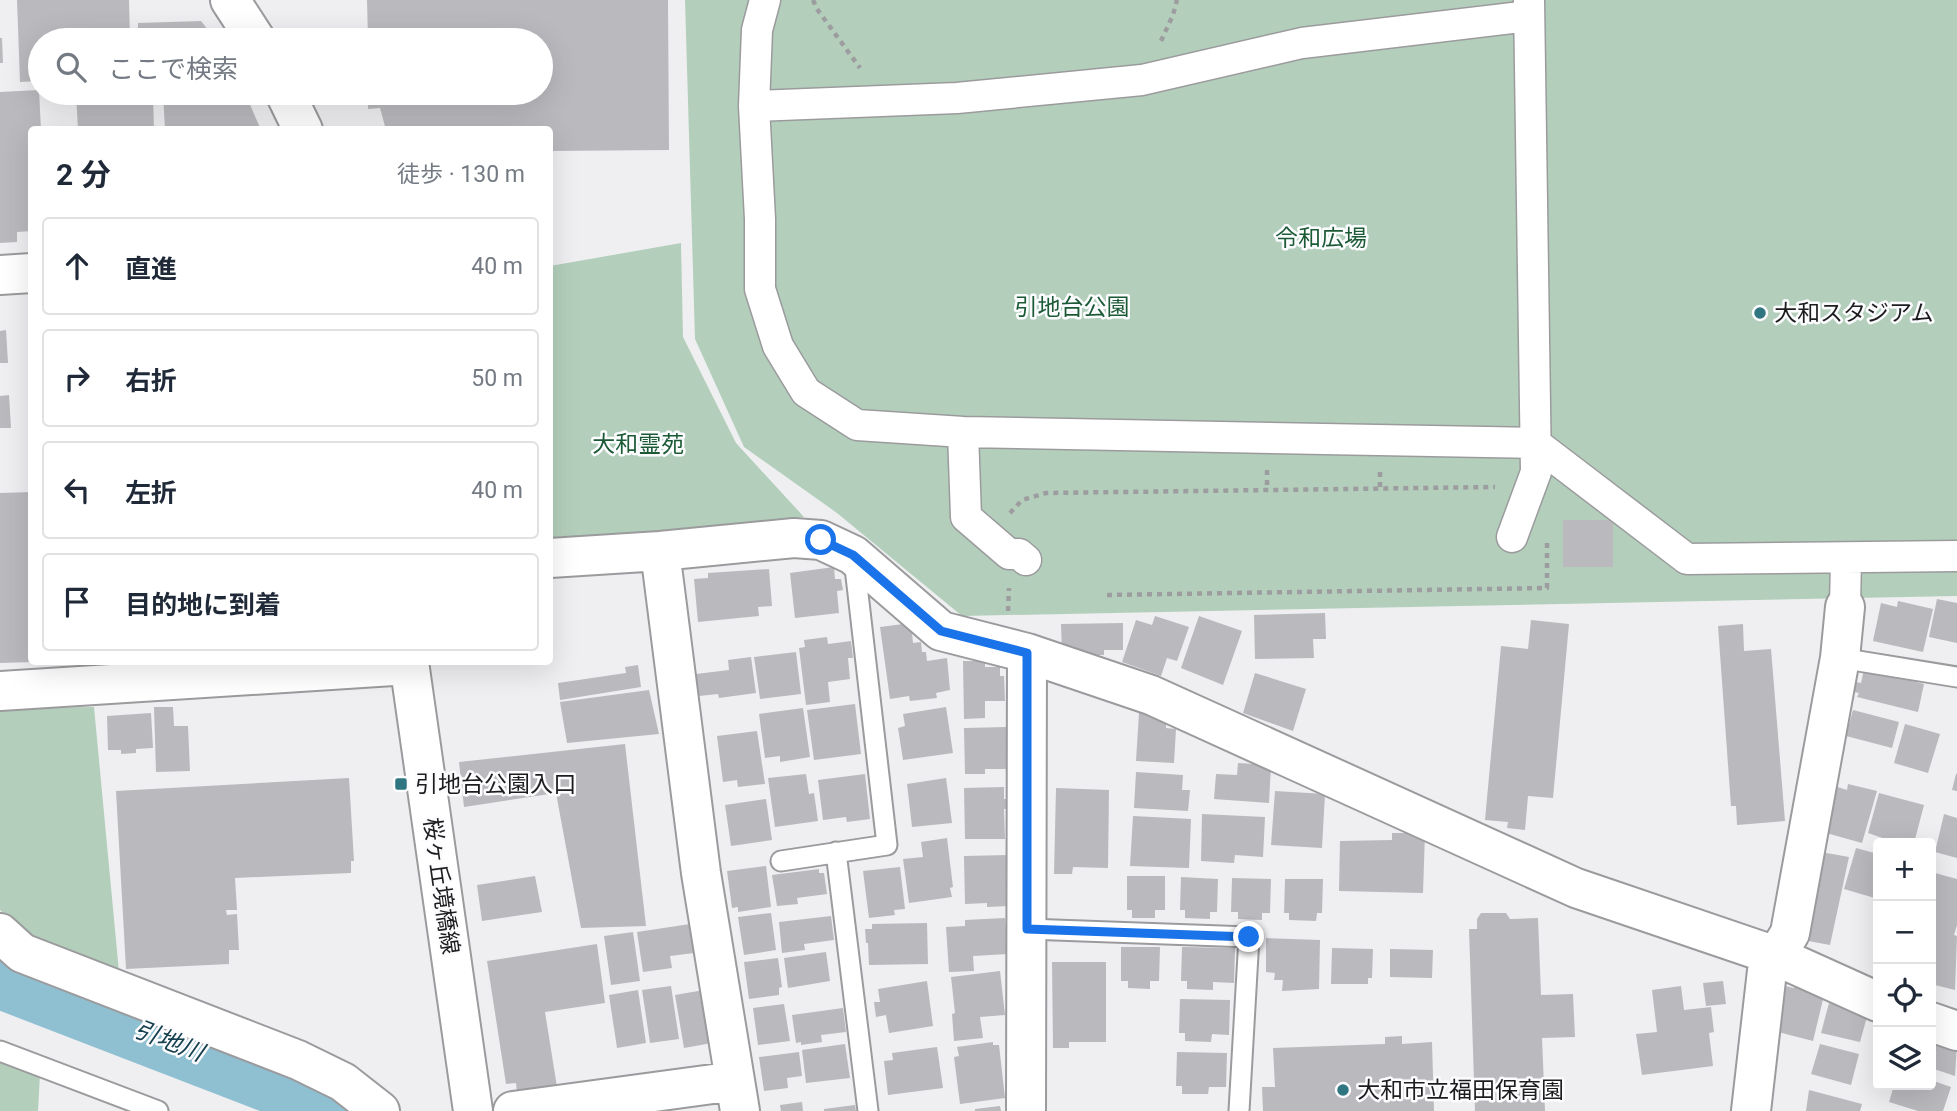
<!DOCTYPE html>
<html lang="ja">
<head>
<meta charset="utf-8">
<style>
  :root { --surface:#fff; --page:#f2f2f3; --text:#1f2937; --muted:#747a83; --line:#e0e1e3 }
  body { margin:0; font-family:Roboto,"Noto Sans JP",sans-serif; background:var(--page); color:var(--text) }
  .controls { position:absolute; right:21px; bottom:21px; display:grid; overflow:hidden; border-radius:7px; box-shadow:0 7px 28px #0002 }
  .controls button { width:63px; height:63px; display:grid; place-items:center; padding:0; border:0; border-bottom:2px solid var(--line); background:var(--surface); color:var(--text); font:35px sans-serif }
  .stop { position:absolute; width:21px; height:21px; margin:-16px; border:5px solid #1a73e8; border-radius:50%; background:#fff }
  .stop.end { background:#1a73e8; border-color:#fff; box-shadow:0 2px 7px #0008 }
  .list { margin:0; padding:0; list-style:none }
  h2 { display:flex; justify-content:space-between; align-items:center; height:91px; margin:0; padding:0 28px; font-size:30px }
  h2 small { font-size:23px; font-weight:400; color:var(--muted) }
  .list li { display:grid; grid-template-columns:46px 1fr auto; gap:21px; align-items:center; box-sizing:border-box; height:98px; margin:0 14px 14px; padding:0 14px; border:2px solid var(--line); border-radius:7px }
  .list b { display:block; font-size:26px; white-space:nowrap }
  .list em { font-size:23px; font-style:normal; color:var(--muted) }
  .icon { flex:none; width:38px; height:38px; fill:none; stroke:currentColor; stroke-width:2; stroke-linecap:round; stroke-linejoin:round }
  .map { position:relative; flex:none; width:1957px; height:1111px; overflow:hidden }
  .search { position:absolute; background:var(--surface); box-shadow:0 7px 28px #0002; left:28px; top:28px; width:525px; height:77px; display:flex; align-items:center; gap:18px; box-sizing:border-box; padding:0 24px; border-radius:38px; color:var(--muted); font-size:26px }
  .panel { position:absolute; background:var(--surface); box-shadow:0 7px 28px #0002; left:28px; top:126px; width:525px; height:539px; border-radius:7px }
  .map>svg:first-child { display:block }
  .green { fill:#b3cfbb }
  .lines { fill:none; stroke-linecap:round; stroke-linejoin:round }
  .river { stroke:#8fc0d2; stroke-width:65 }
  .building { fill:#bab9bd }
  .service-casing { stroke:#9b9b9e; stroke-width:23 }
  .pedestrian-casing { stroke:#9b9b9e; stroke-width:33 }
  .minor-casing { stroke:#9b9b9e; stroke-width:42 }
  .tertiary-casing { stroke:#9b9b9e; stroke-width:42 }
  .path { stroke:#9d9d9f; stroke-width:4.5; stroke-dasharray:5 5; stroke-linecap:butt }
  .service { stroke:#fff; stroke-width:19 }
  .pedestrian { stroke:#fff; stroke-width:30 }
  .minor { stroke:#fff; stroke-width:38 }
  .tertiary { stroke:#fff; stroke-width:38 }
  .route { stroke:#1a73e8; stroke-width:9 }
  .poi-dot { fill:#2f7681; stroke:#fcfcff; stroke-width:2.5 }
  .labels { text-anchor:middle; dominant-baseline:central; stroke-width:5; stroke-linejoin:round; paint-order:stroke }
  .park-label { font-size:23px; fill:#1b5a35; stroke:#fcfcff }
  .poi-label { font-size:23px; fill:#1c1c1d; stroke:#fcfcff; text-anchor:start }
  .street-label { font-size:23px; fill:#1c1c1d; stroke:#fcfcff }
  .water-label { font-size:24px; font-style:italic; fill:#15404e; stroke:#fcfcff }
</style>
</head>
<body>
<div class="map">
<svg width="1957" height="1111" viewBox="0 0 1957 1111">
  <rect width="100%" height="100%" fill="#efeff2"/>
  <path class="green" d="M685 0H1957V596L962 616 837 513 744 447 695 339Z
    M681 243 683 337 736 443 804 517 550 543V266Z
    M94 707 119 972 31 940 0 910V708Z
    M0 1058 40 1074 38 1111H0Z"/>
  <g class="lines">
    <path class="river" d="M0 976 327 1102 334 1111"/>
  </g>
  <path class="building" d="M17 0H129L130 40H40V81L20 82Z
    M367 0H668L669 150 550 151V130H386L380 108 368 109V93H541V40H368Z
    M201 21 216 40H138V23Z
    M0 38H2L3 63H0Z
    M39 90 41 130H32V231L17 232V242L0 243V92Z
    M76 93H153L154 130H78Z
    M163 93H245L261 130H165Z
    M6 330 8 363H0V331Z
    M9 395 11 428H0V396Z
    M32 492V662L0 663V493Z
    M1563 520H1613V567H1563Z
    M834 567 835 579H841L843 590 837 591 839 613 795 618 790 573Z
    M769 569 772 606 758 607 759 616 698 622 694 579 708 578V573Z
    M1937 599 1957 603V643L1929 637Z
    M1898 601 1933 609 1923 652 1873 641 1881 603 1897 607Z
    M1325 613 1326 639H1313L1314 658 1255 659 1254 615Z
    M1155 616 1189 627 1177 661 1167 658 1161 676 1122 662 1136 620 1152 625Z
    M1199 616 1242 631 1223 685 1181 668Z
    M1531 620 1569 624 1553 798 1528 796 1525 830 1507 828 1508 822 1485 820 1501 646 1528 649Z
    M1123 623V650H1104V655H1081L1062 652 1061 624Z
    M903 624 912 633 913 643 921 642 922 652H926L927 661 947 658 950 690 936 693 937 698 910 701 909 696 890 699 880 627Z
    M1743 624 1744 651 1771 649 1785 821 1737 825 1736 806H1731L1718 626Z
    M827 637 828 644 851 641 853 658H848L850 679 828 682 830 702 806 705 799 648 805 647 804 640Z
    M796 652 801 694 760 699 754 657Z
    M751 657 756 693 719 698 718 694 699 696 696 674 729 670 728 660Z
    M963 661H985V667H1000V676H1004L1005 701H985V718L964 719Z
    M638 665 641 687 560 700 558 683 626 673 625 667Z
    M1864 669 1924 684 1918 712 1857 697 1859 693 1854 692 1856 682 1861 683Z
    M1255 673 1306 689 1293 731 1243 713Z
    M649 690 659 734 567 743 560 702Z
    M855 704 861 754 814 760 807 710Z
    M154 707H173L174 726H188L190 771 156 772Z
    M946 707 953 753 903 760 898 728 905 726 903 714Z
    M803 708 810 757 780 762V756L765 758 759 714Z
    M1853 710 1899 722 1892 748 1846 736Z
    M151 713 153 748 136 749V753L121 754V750H108L107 716Z
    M1139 713 1158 714 1166 720V728L1176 729 1174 763 1136 761Z
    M1905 724 1940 734 1928 773 1894 763Z
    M1007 727V769H985V774H965L964 728Z
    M757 731 765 784 738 787 737 780 723 782 717 736Z
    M625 744 646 926 581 928 556 793 464 807 459 762Z
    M1238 763 1271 765 1269 803 1214 799 1216 774 1237 775Z
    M1136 772 1183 775 1182 790H1190L1188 811 1134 808Z
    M806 774 809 794 814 793 818 821 775 827 768 778Z
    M865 774 870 819 847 822 846 817 823 820 818 780Z
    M1956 774H1957V791L1952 790Z
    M349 778 354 861H351V873L235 878 237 910H226L227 915 237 914 239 950H229V964L126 969 116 791Z
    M946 778 952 823 912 827 907 784Z
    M1848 784 1877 791 1862 843 1819 831 1831 785 1847 790Z
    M1004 787V799H1011V809H1004L1005 839H965L964 788Z
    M1056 788 1109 790 1108 868 1073 867 1072 874H1054Z
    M1275 791 1325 794 1322 848 1271 845Z
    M1879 793 1924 805 1914 843H1897L1868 833Z
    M766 799 772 840 731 846 725 805Z
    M1202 814 1265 817 1263 857 1235 855 1234 863 1201 861Z
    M1944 814 1957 818V858L1935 852Z
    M1133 816 1191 819 1189 868 1130 866Z
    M1392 833H1425L1423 893 1339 891 1340 841 1392 840Z
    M947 838 953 887 950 888 952 897 909 903 903 859 923 857 921 842Z
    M1856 848 1878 854V899L1844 889Z
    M1821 852 1849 857 1830 945 1803 940Z
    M1008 855 1009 906 987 907V903L965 904 964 856Z
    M766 866 771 907 738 912V907L732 908 727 871Z
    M900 867 905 909 894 910 895 915 869 918 863 871Z
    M819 869V873H824L827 894 797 898 798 904 777 906 772 875Z
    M1935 873 1957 879V925L1954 935 1957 936 1955 990 1931 984V890Z
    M535 876 542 912 482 921 477 885Z
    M1127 876H1165V910H1155V918H1132V910H1127Z
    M1181 877 1218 879 1217 912H1210V919L1185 918V910H1180Z
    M1232 878 1271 879 1270 913H1262V920L1238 919V912H1231Z
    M1285 879H1323L1322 913H1317L1316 921 1289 920V913H1284Z
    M771 913 776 950 744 955 738 917Z
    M1481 913H1506L1510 919 1538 918 1541 995 1573 994 1575 1037 1542 1038 1545 1111H1475L1469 929H1477V919Z
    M831 916 834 940 804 944 805 950 782 953 779 922Z
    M1005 918 1008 954 973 956 974 971 949 972 946 927 965 926V920Z
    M927 923 928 964 869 965 868 943H866L865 929H872V924Z
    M690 924 694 953 670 956 672 968 643 972 637 932Z
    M633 932 640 981 611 985 604 936Z
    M1266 938 1320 940 1319 989 1282 991 1283 980H1274L1275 973 1266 972Z
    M597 944 605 1003 545 1012 557 1087 517 1093 516 1083 506 1084 487 961Z
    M1121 947H1160L1159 981H1150V989L1128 988V981H1121Z
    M1182 947 1235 948 1234 983 1213 982V990L1187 989V981H1181Z
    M1332 948 1373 949 1372 978H1368V984H1331Z
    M1390 949 1433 950 1432 978 1390 977Z
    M826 952 830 981 788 988 784 958Z
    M778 958 782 987 779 988V995L749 999 744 962Z
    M1052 962H1106V1042H1069V1048H1053Z
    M1000 971 1005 1015 980 1017 983 1038 954 1041 952 1014 955 1013 951 977Z
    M1796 980 1826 987 1813 1041 1774 1031 1785 986 1794 988Z
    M927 981 933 1026 889 1033 886 1015 876 1017 874 1002H880L878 989Z
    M1723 981 1726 1004 1706 1006 1703 983Z
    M671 986 679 1039 650 1043 642 990Z
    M1681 986 1684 1010 1711 1007 1714 1032 1709 1033 1713 1066 1642 1075 1636 1034 1657 1032 1652 990Z
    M638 990 646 1043 617 1048 609 995Z
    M704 990 712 1043 684 1048 675 995Z
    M1180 999 1230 1000 1229 1035 1212 1034 1211 1042 1185 1041V1033H1179Z
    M1829 1003 1868 1013 1860 1042 1821 1033Z
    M784 1004 790 1041 758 1045 753 1008Z
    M843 1008 846 1032 821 1035 822 1042 801 1045V1042L796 1043 792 1015Z
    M1931 1035 1957 1044 1955 1076 1931 1068Z
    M1402 1036V1044L1432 1042 1434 1111H1263L1262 1087H1275L1273 1048 1385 1044V1037Z
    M993 1042V1045H999L1005 1098 960 1104 954 1057 959 1056 957 1047Z
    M845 1044 850 1078 806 1083 802 1050Z
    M1820 1044 1859 1054 1851 1085 1811 1074Z
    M937 1047 943 1088 888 1095 884 1061 893 1060 892 1053Z
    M799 1052 802 1076 787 1078 788 1088 764 1091 759 1057Z
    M1177 1052 1227 1053 1226 1087H1209L1208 1094H1182V1086H1176Z
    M1931 1080 1951 1087 1943 1111H1918L1889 1102 1894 1085H1931Z
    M1809 1090 1862 1104 1860 1111H1806Z
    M802 1102 803 1111H781L780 1105Z
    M855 1105 856 1111H824V1109Z
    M1000 1106 1001 1111H975V1109Z"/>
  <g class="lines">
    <defs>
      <path id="service" d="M1840 658 1957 677
        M836 852 868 1111
        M781 861 887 845 854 559
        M1027 929 1249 937 1239 1111
        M0 1051 158 1111"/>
      <path id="pedestrian" d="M765 0 757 30 754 106 760 219V289L778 346 806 392 857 425 963 432 1535 443 1687 559 1957 556
        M754 106 957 98 1142 80 1302 43 1529 16
        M963 432 966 517 1009 554H1019L1026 560
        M1512 537 1536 472 1529 0
        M1845 607 1846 558"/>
      <path id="minor" d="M0 275 32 273
        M660 551 701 873 740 1111
        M550 558 660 551 794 538 821 540 853 555 941 631 1027 653 1151 695 1576 888 1776 956 1878 1002
        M0 691 409 665
        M0 933 22 953 298 1060 343 1082 380 1111
        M1931 1022 1957 1031
        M513 1111 735 1081
        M1026 1111 1027 653
        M1751 1111 1767 971 1790 933 1840 658 1845 607"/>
      <path id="tertiary" d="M230 0 256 40
        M285 93 303 130
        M409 662 473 1111"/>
    </defs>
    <use href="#service" class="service-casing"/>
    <use href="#pedestrian" class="pedestrian-casing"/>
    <use href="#minor" class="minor-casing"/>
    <use href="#tertiary" class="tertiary-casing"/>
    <path class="path" d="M813 0 817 9 860 68
      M1161 41 1173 15 1177 0
      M1267 470V490
      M1380 472V489
      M1010 513 1022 500 1046 493 1495 487
      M1107 595 1547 588V542
      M1008 611 1009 588"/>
    <use href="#service" class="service"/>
    <use href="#pedestrian" class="pedestrian"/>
    <use href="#minor" class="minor"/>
    <use href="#tertiary" class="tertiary"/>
  </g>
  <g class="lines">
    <path class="route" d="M821 540 853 555 941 631 1027 653V929L1249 937"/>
  </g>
  <g class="poi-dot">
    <circle cx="1760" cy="313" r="7"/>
    <rect x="394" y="777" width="14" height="14" rx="3.5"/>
    <circle cx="1343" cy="1090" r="7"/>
  </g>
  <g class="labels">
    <g class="park-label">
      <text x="1321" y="238">令和広場</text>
      <text x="1072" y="307">引地台公園</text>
      <text x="638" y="444">大和霊苑</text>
    </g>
    <g class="poi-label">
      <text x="1774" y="313">大和スタジアム</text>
      <text x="415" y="784">引地台公園入口</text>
      <text x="1357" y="1090">大和市立福田保育園</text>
    </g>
    <g class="street-label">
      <text transform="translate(441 886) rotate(82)">桜ヶ丘境橋線</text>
    </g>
    <g class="water-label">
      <text transform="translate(169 1041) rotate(21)">引地川</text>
    </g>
  </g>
</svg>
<div class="controls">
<button>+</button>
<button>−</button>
<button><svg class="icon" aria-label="locate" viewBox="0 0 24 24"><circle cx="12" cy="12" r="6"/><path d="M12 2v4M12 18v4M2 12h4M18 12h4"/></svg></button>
<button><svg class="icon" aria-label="layers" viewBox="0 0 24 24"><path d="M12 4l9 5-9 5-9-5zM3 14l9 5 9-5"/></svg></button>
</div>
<div class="stop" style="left:821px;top:540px"></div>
<div class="stop end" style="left:1249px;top:937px"></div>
<div class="search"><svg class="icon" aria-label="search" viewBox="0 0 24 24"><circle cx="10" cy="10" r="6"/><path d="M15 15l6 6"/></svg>ここで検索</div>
<section class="panel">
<h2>2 分<small>徒歩 · 130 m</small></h2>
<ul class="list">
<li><svg class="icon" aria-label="ahead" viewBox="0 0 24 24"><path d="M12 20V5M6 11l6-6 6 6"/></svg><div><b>直進</b></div><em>40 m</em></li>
<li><svg class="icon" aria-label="right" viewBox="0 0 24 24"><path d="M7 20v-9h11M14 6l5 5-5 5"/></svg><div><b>右折</b></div><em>50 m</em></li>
<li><svg class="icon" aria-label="left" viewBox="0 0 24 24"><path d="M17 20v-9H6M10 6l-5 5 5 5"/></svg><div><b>左折</b></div><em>40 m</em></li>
<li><svg class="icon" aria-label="arrive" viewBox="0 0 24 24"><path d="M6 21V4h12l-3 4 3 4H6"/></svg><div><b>目的地に到着</b></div></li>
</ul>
</section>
</div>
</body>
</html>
